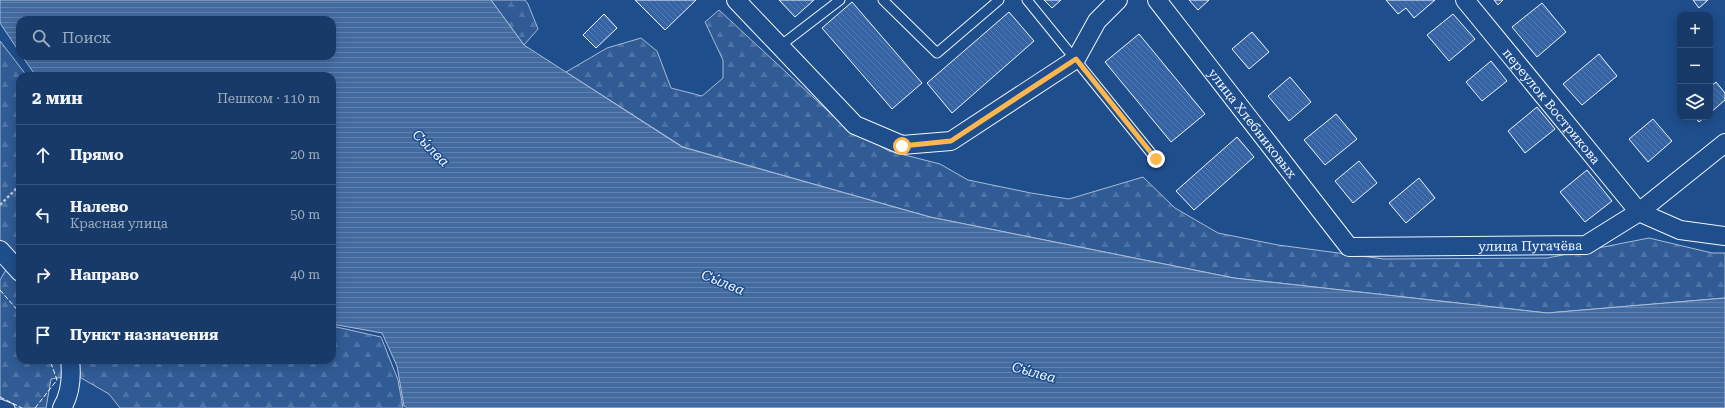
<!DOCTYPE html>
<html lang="ru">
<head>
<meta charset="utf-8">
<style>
  :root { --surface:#173a69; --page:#20416f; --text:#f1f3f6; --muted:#9eadc0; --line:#36547d }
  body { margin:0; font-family:"Roboto Serif",serif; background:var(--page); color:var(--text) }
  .controls { position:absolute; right:12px; top:12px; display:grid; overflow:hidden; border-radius:8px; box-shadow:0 2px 10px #0003 }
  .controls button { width:36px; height:36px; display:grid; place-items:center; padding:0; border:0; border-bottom:1px solid var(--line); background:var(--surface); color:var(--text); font:20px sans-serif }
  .stop { position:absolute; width:12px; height:12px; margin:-9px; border:3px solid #ffb74d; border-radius:50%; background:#fff }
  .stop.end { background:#ffb74d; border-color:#fff; box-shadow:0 1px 4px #0008 }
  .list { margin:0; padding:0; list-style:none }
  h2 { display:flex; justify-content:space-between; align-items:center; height:52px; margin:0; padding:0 16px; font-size:17px }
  h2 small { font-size:13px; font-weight:400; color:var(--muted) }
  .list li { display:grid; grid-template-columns:26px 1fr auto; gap:12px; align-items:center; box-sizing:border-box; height:60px; padding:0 16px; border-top:1px solid var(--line) }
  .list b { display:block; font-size:15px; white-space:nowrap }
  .list p { margin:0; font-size:13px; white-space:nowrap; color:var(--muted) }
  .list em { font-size:13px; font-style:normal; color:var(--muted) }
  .icon { flex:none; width:22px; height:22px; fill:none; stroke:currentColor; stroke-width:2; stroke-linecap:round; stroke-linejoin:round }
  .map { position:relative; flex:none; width:1725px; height:408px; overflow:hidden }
  .search { position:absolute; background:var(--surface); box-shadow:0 2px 10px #0003; left:16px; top:16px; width:320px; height:44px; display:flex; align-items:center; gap:10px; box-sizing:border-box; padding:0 14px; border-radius:12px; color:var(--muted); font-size:15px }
  .panel { position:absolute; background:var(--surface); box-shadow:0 2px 10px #0003; left:16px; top:72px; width:320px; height:292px; border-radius:12px }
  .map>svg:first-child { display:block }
  .forest { fill:url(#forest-firs); stroke:#a8bbd7 }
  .water { fill:url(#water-rules); stroke:#a8bbd7 }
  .building { fill:url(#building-back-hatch); stroke:#f2f6ff }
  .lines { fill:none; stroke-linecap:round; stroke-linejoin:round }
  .lane-casing { stroke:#f2f6ff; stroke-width:11 }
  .street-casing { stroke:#f2f6ff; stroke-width:20 }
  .path { stroke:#b3c4dc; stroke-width:2.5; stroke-dasharray:3 2; stroke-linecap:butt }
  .lane { stroke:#1f4e8c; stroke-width:9 }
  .street { stroke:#1f4e8c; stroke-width:18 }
  .fence { stroke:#f2f6ff; stroke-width:1; stroke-dasharray:5 2; stroke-linecap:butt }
  .route { stroke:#ffb74d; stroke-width:5 }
  .labels { text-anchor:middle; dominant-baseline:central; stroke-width:3; stroke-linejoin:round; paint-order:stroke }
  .street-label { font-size:13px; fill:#f2f6ff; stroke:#1f4e8c }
  .water-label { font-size:14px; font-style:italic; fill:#f2f6ff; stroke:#1f4e8c }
</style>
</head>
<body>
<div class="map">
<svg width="1725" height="408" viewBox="0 0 1725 408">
  <defs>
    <pattern id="forest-firs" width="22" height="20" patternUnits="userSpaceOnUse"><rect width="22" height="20" fill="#305b95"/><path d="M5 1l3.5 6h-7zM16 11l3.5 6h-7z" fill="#4e73a5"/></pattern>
    <pattern id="water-rules" width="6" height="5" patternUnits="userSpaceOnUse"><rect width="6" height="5" fill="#446ba0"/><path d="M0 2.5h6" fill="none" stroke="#5f81ae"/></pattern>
    <pattern id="building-back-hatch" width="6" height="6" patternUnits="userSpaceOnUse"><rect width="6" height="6" fill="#3563a3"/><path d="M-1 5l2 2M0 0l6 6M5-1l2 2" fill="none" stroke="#537ab1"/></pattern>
  </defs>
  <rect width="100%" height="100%" fill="#1f4e8c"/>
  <path class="forest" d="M491 0H525L528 4 538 29 524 45Z
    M719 10 842 124 889 151 940 164 968 180 1031 193 1069 199 1143 177 1175 208 1218 233 1278 245 1384 259 1547 258 1649 238 1712 253H1725V298L1547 313 1234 278 930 217 683 147 566 72 607 48 641 38 657 51 671 88 702 96 723 78V60L705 22Z
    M0 41 27 76H20V360H332V326L381 337 398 380 403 408H120L109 394 76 375 51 379 46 408H0V280L11 261 0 249Z"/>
  <path class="water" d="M0 0H491L524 45 682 147 930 217 1234 278 1547 313 1725 298V408H407L404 406 397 366 382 333 332 324V76H36L22 56H332V20H20V53L0 23Z"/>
  <path class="building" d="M635 0H696L665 30Z
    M779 0H814L795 17Z
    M1044 0H1061L1052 8Z
    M1189 0H1209L1198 10Z
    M1386 0H1435L1414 18 1406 8 1398 14Z
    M1494 0H1503L1498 5Z
    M1693 0H1708L1699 8Z
    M852 2 922 83 892 109 822 28Z
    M1542 3 1566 32 1537 57 1512 27Z
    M1009 12 1034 41 952 113 927 83Z
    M604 14 617 28 596 48 583 35Z
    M1453 14 1475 39 1449 61 1427 35Z
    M1252 32 1269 52 1249 69 1232 49Z
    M1139 34 1205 114 1171 142 1105 62Z
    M1599 54 1617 76 1582 105 1563 84Z
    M1491 61 1507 81 1482 101 1466 82Z
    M1290 77 1311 102 1289 121 1268 96Z
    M1716 82 1725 93V100L1710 113V87Z
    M1537 107 1555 129 1525 153 1508 131Z
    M1336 114 1357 139 1325 165 1304 140Z
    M1694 117H1705L1699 122Z
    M1653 119 1672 141 1648 162 1629 139Z
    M1237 137 1254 157 1194 210 1176 191Z
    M1359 161 1377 183 1353 203 1335 181Z
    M1587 170 1612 201 1585 222 1560 192Z
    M1419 178 1435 198 1406 223 1389 203Z"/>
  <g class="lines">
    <defs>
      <path id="lane" d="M883 0 937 53 999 0
        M1027 0 1156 159
        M780 46 840 0
        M0 404 10 408"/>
      <g id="street">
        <path d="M736 0 855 125 902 145 951 141 1076 59 1097 21 1118 0"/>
        <path id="s1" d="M1157 0 1349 247 1586 245 1639 212 1725 143"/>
        <path id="s2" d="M1465 0 1639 212 1680 230 1725 236"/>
        <path d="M0 250 20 272"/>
        <path d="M62 408C71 393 72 377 70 360"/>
      </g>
    </defs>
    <use href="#lane" class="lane-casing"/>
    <use href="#street" class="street-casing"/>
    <path class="path" d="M0 205 20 185"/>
    <use href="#lane" class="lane"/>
    <use href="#street" class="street"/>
    <path class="fence" d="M0 290 20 313
      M0 397 22 408
      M35 408 57 380 50 360"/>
  </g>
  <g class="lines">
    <path class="route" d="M902 146 951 141 1076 59 1156 159"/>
  </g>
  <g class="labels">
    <g class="street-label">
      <text stroke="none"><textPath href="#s2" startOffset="137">переулок Вострикова</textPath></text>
      <text stroke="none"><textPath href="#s1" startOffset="156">улица Хлебниковых</textPath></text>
      <text stroke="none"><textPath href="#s1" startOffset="494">улица Пугачёва</textPath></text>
    </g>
    <g class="water-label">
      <text transform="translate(431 148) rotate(45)">Сы́лва</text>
      <text transform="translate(723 282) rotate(22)">Сы́лва</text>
      <text transform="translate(1034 372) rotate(15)">Сы́лва</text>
    </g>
  </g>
</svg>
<div class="controls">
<button>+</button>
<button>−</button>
<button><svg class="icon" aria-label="layers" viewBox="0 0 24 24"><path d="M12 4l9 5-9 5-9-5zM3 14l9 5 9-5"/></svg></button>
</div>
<div class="stop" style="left:902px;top:146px"></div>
<div class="stop end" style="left:1156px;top:159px"></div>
<div class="search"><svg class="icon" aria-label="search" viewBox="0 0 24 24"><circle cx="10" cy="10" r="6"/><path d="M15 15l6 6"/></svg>Поиск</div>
<section class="panel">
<h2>2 мин<small>Пешком · 110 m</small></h2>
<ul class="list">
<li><svg class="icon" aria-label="ahead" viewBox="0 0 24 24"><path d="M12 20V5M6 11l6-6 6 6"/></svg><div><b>Прямо</b></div><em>20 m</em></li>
<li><svg class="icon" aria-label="left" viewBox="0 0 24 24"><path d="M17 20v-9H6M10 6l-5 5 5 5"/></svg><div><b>Налево</b><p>Красная улица</p></div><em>50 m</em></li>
<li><svg class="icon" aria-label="right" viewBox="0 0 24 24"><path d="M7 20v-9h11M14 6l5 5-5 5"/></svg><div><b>Направо</b></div><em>40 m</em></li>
<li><svg class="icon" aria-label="arrive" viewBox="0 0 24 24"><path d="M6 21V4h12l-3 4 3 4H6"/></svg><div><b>Пункт назначения</b></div></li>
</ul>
</section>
</div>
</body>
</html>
